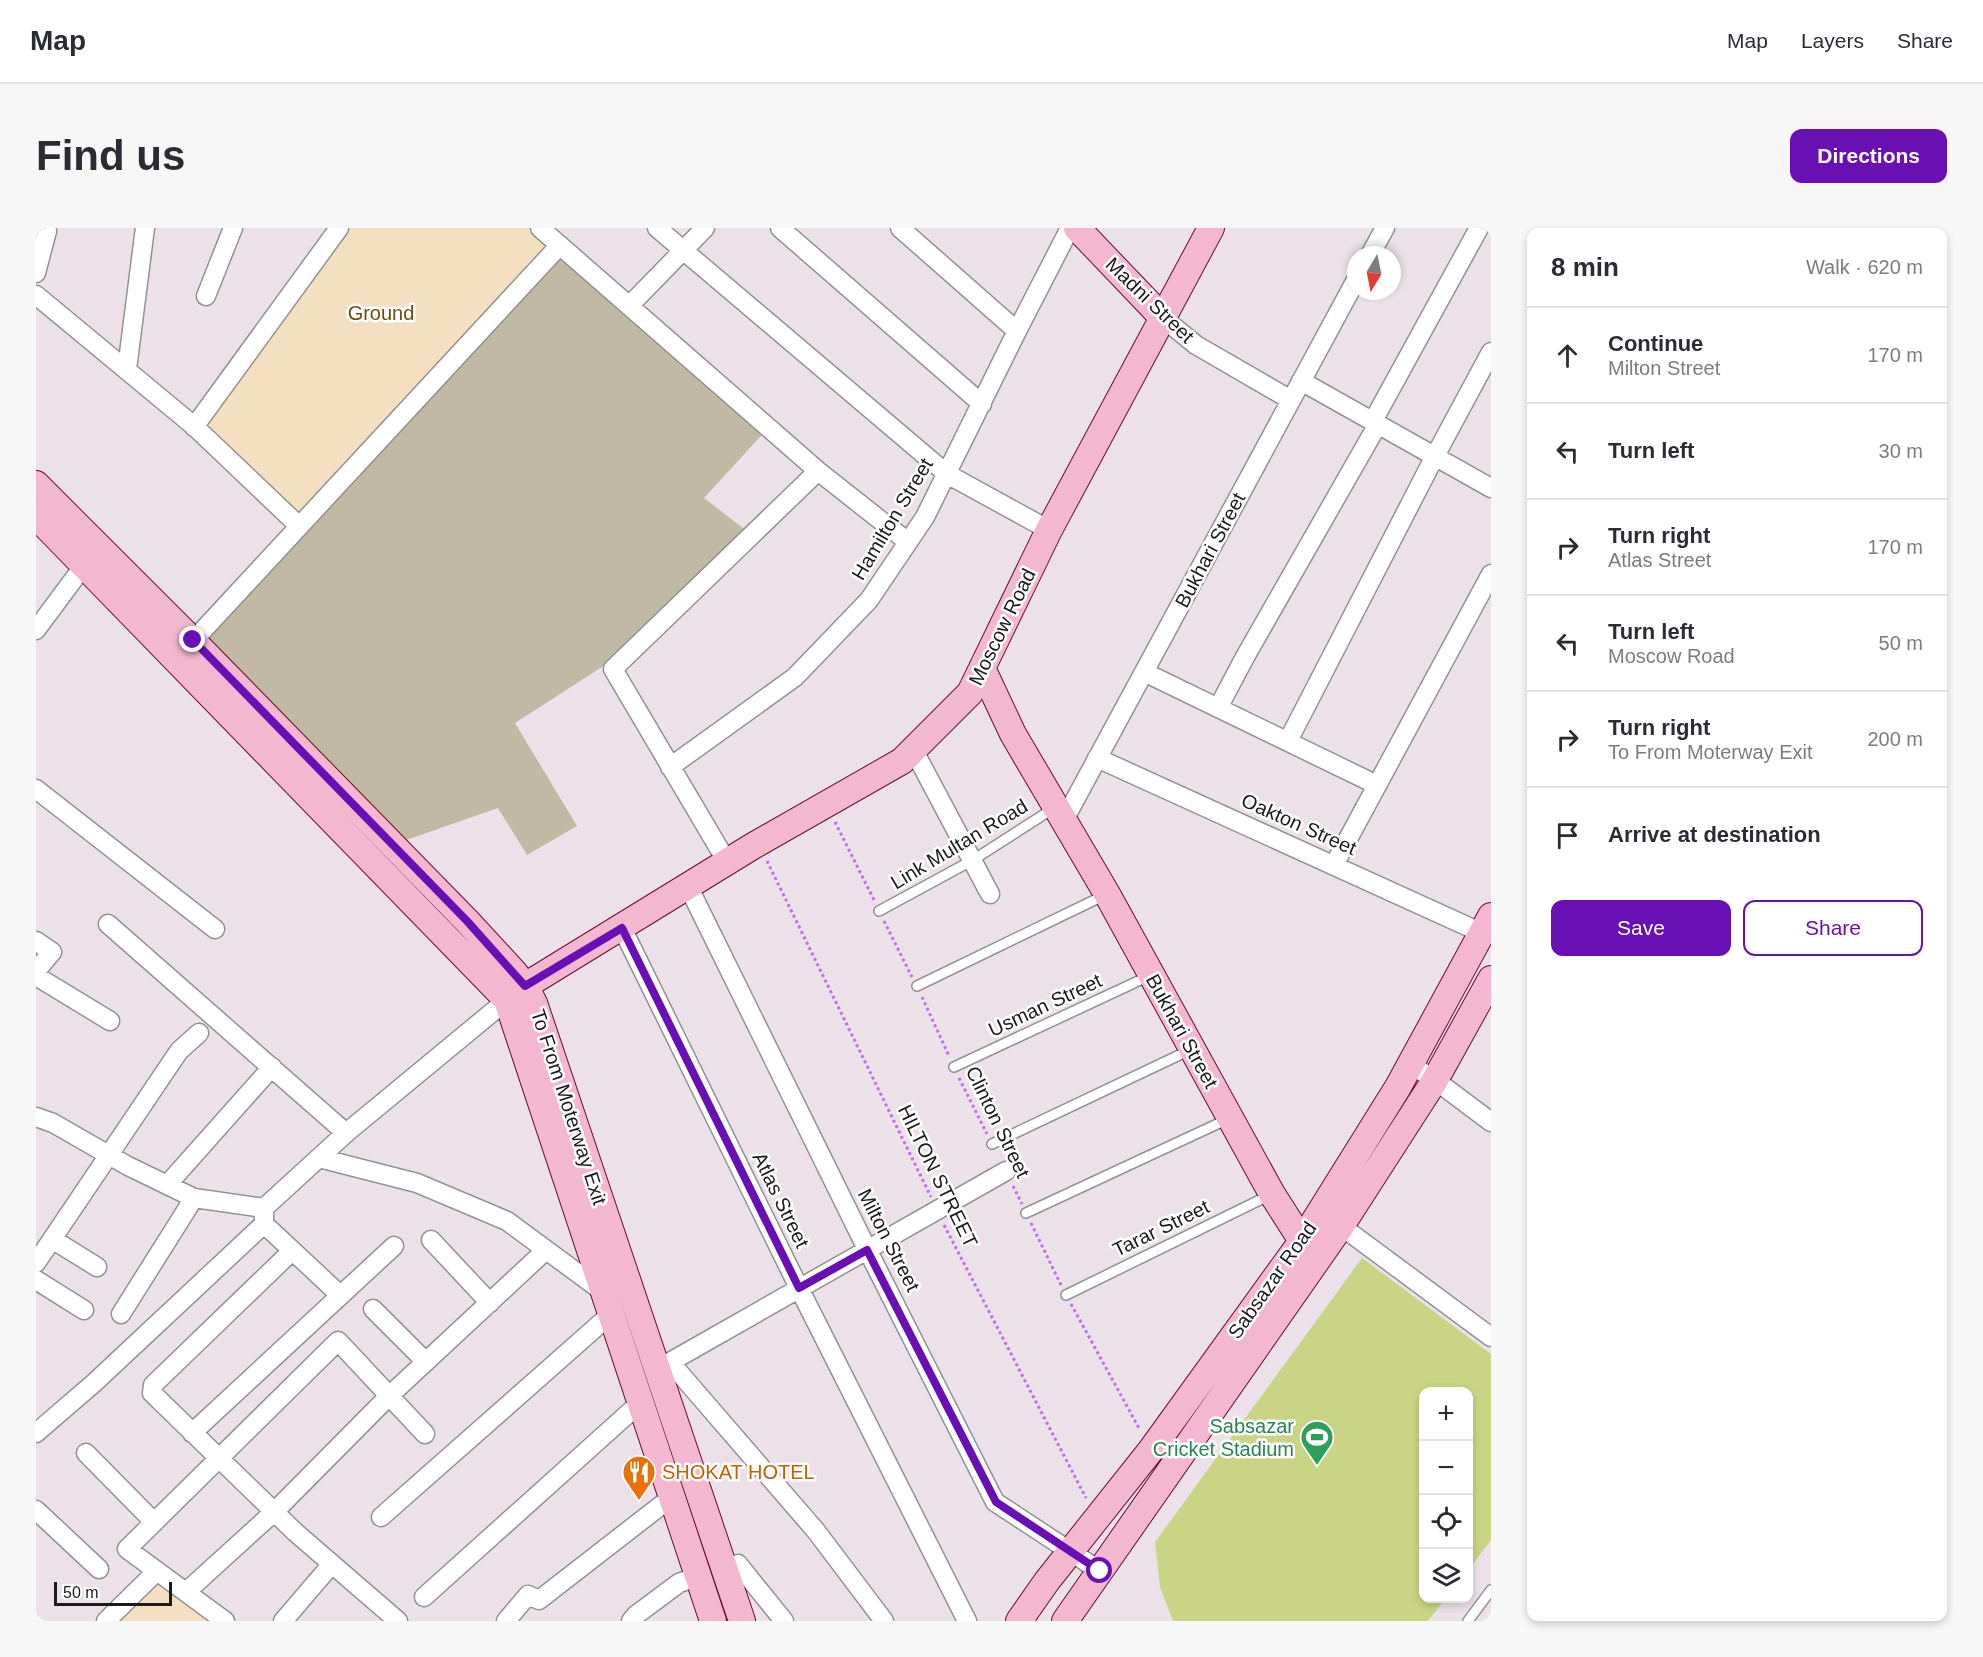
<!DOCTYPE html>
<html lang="en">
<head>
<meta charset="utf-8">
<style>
  :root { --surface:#fff; --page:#f7f7f7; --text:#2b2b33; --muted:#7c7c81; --line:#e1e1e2; --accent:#6910b5 }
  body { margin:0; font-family:Arial,sans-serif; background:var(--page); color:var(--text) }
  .controls { position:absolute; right:18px; bottom:18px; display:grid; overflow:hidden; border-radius:12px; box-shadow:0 3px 9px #0003 }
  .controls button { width:54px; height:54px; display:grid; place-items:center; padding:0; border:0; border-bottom:2px solid var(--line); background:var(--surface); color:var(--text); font:30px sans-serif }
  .compass { position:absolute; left:1311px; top:18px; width:54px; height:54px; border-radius:50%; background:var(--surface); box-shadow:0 3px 9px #0003; rotate:190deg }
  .scale { position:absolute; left:18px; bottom:15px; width:118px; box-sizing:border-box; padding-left:6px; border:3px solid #1b1b1b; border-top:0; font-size:16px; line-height:21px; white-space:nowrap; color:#1b1b1b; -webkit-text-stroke:4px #fff; paint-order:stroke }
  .stop { position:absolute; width:18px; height:18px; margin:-14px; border:4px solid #6910b5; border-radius:50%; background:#fff }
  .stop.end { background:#6910b5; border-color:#fff; box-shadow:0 2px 6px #0008 }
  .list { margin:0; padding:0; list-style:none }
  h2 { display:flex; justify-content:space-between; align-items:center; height:78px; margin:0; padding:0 24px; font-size:26px }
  h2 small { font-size:20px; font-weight:400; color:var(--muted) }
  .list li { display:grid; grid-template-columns:39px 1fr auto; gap:18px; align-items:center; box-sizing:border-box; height:96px; padding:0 24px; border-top:2px solid var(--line) }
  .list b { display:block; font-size:22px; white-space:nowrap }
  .list p { margin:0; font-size:20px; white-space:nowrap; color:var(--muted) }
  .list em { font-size:20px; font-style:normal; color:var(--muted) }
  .actions { display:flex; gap:12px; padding:18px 24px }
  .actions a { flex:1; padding:14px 0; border:2px solid var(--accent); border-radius:12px; text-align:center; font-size:21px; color:var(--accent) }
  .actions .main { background:var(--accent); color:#fff }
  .icon { flex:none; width:33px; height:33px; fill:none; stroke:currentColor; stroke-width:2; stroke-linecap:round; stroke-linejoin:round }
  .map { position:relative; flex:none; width:1455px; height:1393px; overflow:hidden; border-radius:12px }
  header { display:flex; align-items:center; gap:36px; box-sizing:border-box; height:84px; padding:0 30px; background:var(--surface); border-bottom:2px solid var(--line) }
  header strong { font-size:28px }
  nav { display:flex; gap:33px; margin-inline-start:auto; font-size:21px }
  .intro { display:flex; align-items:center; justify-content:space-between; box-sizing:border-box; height:144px; padding:0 36px }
  h1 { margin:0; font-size:42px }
  .button { padding:15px 27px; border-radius:12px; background:var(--accent); color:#fff; font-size:21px; font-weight:700 }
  main { display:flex; gap:36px; padding:0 36px }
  aside { flex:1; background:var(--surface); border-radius:12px; box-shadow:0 3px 9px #0003 }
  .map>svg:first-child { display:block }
  .cemetery { fill:#c2b9a4 }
  .park { fill:#f4e0c0 }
  .pitch { fill:#c9d584 }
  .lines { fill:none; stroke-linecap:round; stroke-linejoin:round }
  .lane-casing { stroke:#929292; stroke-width:12 }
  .street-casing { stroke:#929292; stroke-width:21 }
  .secondary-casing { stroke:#660d2d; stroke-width:28 }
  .path { stroke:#c070ed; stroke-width:3; stroke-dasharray:3 3; stroke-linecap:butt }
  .lane { stroke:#fff; stroke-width:9 }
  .street { stroke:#fff; stroke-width:18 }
  .secondary { stroke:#f3b7d0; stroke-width:26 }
  .route { stroke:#6910b5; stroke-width:8 }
  .labels { text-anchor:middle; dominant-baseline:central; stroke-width:5; stroke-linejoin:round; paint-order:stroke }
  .street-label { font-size:20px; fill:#1b1b1b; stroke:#fff }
  .park-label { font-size:20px; fill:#6e4c14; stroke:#fff }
  .leisure-label { font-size:20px; fill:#27864d; stroke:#fff; text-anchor:end }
  .food-label { font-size:20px; fill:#c56008; stroke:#fff; text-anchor:start }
</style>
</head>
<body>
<header>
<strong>Map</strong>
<nav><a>Map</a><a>Layers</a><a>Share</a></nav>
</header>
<div class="intro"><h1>Find us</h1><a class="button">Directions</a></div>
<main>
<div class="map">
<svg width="1455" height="1393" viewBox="0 0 1455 1393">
  <rect width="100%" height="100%" fill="#ece1e9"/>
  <path class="cemetery" d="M524 17 733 199 668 270 716 307 572 435 479 495 541 598 491 627 462 580 356 617 157 413Z"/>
  <path class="park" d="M303 0H504L524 17 263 298 158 199Z
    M121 1343 189 1393H70Z"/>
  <path class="pitch" d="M1326 1030 1455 1126V1312L1433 1341 1432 1164H1388V1370L1409 1371 1392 1393H1137L1124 1359 1119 1314Z"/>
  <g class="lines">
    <defs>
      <path id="lane" d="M843 683 937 632 1018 580
        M881 758 1069 667
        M918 839 1113 748
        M956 916 1154 822
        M990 985 1192 891
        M1030 1067 1234 967
        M1432 1393 1455 1362"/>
      <path id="street" d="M504 0 782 243 872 314
        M621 0 911 246 1013 302
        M744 0 946 176
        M864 0 981 103
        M1334 27 1349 0
        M0 45 11 3
        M0 67 158 198 263 298
        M170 68 197 0
        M593 78 669 0
        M1127 90 1160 117 1255 172
        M91 141 109 0
        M1265 153 1455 260
        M1337 193 1443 0
        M158 199 303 0
        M0 402 49 336
        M157 413 524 17
        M1108 444 1341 557
        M1182 480 1209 429 1342 196
        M1252 513 1399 228 1455 124
        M877 521 954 666
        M1061 530 1446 705
        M634 539 759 449 833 372 889 289 981 103 1034 0
        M0 561 179 701
        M1028 592 1320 52
        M691 634 577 441 782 243
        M1298 637 1455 346
        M652 658 831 1021 959 1274 1064 1343
        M72 696 310 905
        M586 700 763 1060 931 1393
        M0 713 16 724 0 743
        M0 748 74 793
        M1374 836 1399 852 1455 894
        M0 889 17 895 92 938 158 970 228 980
        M283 930 381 955 471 993 566 1063
        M131 957 236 839
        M228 996 304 1067
        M1305 998 1455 1109
        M16 1011 61 1039
        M395 1012 454 1075
        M256 1023 117 1157 116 1165 259 1304 362 1393
        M0 1035 143 823 163 805
        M0 1052 48 1082
        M337 1081 390 1134
        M85 1086 158 970
        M634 1134 970 943
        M624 1137 634 1134 780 1303 848 1393
        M0 1205 58 1155 228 996V980L310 905 471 772
        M156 1205 358 1018
        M50 1225 118 1294
        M0 1282 63 1341
        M345 1289 575 1086
        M688 1340 702 1336 748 1393
        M150 1364 238 1284 353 1168 510 1022
        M388 1369 605 1174
        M70 1393 121 1343
        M189 1393 91 1321 302 1113 389 1206
        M247 1393 295 1337
        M470 1393 492 1367 503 1372 637 1268
        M595 1393 600 1387 643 1355 663 1348"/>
      <path id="secondary" d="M1041 0 1127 90
        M0 256 157 413 431 693 478 744 489 758 498 775 706 1393
        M0 288 471 772 677 1393
        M946 440 977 506 1071 666 1236 966 1266 1013
        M476 768 489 758 717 618 866 533 934 465 1013 302 1175 0
        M983 1393 1011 1353 1115 1222 1266 1013 1362 859 1455 688
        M1029 1393 1305 998 1399 852 1455 751"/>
    </defs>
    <use href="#lane" class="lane-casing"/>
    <use href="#street" class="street-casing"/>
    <use href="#secondary" class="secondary-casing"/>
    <path class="path" d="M799 594 839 674
      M731 633 895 969
      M848 693 876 749
      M886 769 913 828
      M923 850 951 906
      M977 958 986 976
      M995 995 1025 1057
      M908 997 1050 1270
      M1035 1076 1104 1202"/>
    <use href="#lane" class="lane"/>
    <use href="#street" class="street"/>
    <use href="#secondary" class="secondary"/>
  </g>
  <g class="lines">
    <path class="route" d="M157 412 431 693 489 758 586 700 763 1060 831 1022 960 1274 1064 1343"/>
  </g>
  <defs>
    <symbol id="stadium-pin" viewBox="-11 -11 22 30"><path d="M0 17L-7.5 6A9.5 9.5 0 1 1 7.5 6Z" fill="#2e9e5b" stroke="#fff"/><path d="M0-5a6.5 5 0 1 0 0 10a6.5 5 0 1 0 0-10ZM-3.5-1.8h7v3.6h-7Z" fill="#fff"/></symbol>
    <symbol id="restaurant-pin" viewBox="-11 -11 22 30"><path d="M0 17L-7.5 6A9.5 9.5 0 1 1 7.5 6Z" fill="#e8710a" stroke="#fff"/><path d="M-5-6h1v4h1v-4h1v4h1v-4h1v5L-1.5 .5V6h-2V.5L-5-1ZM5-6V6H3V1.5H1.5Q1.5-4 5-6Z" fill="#fff"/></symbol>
  </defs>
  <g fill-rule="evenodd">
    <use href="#stadium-pin" x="1262" y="1190" width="38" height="52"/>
    <use href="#restaurant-pin" x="584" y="1225" width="38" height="52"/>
  </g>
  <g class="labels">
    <g class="street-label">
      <text transform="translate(1114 72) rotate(44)">Madni Street</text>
      <text transform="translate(856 291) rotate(-59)">Hamilton Street</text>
      <text transform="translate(1174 322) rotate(-62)">Bukhari Street</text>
      <text transform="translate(966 399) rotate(-64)">Moscow Road</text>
      <text transform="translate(1263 596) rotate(24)">Oakton Street</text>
      <text transform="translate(923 616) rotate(-31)">Link Multan Road</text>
      <text transform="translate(1009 777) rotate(-25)">Usman Street</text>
      <text transform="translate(1146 803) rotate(61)">Bukhari Street</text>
      <text transform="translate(533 879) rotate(72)">To From Moterway Exit</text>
      <text transform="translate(962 894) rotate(64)">Clinton Street</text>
      <text transform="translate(902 948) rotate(64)">HILTON STREET</text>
      <text transform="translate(745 972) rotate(64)">Atlas Street</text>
      <text transform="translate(1125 1000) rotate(-26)">Tarar Street</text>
      <text transform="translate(853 1012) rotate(63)">Milton Street</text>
      <text transform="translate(1236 1052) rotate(-55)">Sabsazar Road</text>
    </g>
    <g class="park-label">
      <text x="345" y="85">Ground</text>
    </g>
    <g class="leisure-label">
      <text x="1258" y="1198">Sabsazar<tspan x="1258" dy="23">Cricket Stadium</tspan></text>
    </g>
    <g class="food-label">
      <text x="626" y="1244">SHOKAT HOTEL</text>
    </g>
  </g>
</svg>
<div class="controls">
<button>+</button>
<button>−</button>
<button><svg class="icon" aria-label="locate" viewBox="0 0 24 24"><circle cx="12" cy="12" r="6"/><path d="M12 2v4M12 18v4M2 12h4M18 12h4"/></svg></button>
<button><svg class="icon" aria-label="layers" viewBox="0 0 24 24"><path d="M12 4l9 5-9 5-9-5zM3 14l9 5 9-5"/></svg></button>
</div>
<svg class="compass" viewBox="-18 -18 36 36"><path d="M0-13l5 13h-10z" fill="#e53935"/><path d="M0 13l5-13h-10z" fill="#7c7c81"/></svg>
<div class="scale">50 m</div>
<div class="stop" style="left:1064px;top:1343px"></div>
<div class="stop end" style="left:157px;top:412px"></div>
</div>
<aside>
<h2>8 min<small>Walk · 620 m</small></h2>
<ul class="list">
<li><svg class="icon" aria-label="ahead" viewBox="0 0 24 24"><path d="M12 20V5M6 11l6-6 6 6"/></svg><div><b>Continue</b><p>Milton Street</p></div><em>170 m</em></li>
<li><svg class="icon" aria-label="left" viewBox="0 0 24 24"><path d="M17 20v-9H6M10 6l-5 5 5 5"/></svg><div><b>Turn left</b></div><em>30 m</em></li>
<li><svg class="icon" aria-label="right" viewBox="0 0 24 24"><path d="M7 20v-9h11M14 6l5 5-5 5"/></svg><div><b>Turn right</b><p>Atlas Street</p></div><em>170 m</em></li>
<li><svg class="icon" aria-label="left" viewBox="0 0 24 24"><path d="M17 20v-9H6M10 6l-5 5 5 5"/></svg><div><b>Turn left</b><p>Moscow Road</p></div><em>50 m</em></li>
<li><svg class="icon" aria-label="right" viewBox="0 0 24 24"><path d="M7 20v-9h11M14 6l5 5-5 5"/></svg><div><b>Turn right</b><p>To From Moterway Exit</p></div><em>200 m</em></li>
<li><svg class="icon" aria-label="arrive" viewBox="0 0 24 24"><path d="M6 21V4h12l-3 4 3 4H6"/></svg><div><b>Arrive at destination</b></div></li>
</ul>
<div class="actions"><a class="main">Save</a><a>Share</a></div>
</aside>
</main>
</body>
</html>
